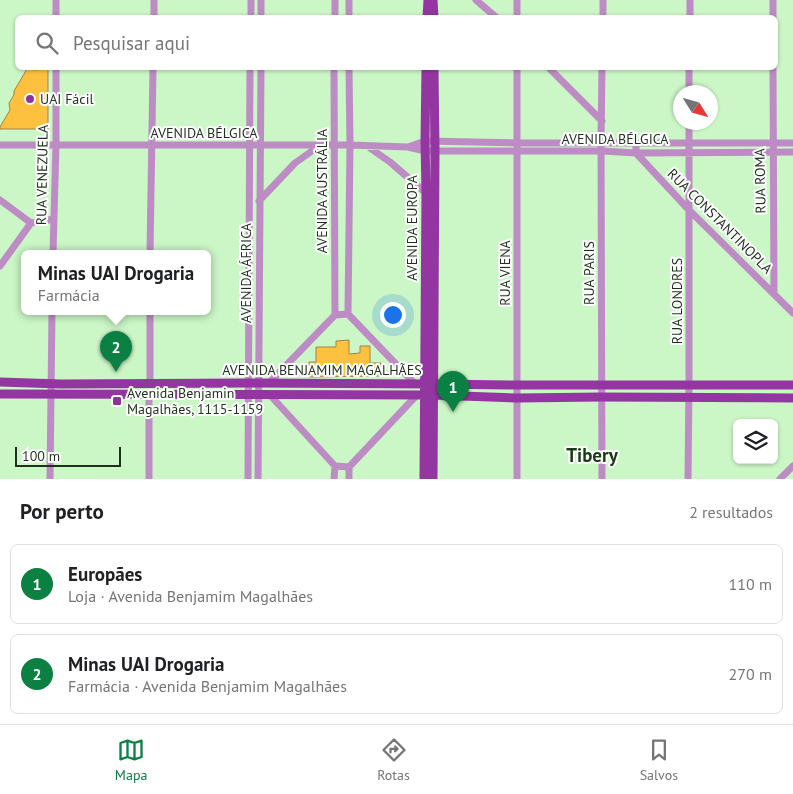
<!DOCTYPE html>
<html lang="pt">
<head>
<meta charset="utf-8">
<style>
  :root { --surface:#fff; --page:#f2f2f2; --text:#202124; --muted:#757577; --line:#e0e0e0; --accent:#0b8043 }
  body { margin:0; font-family:"PT Sans",sans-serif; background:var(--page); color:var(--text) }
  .controls { position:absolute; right:15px; bottom:15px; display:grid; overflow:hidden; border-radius:8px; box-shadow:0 1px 4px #0004 }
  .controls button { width:45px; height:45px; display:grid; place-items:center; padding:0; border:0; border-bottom:1px solid var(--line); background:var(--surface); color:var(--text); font:25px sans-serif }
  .compass { position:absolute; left:673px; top:85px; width:45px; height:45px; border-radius:50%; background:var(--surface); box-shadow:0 1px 4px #0004; rotate:127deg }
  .scale { position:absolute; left:15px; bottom:12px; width:106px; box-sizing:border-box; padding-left:5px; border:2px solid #1f301d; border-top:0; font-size:14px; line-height:18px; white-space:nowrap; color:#1f301d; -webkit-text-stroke:4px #fff; paint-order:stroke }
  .you { position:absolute; left:392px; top:314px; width:18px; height:18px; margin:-12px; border:4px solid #fff; border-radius:50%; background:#1a73e8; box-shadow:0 0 0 8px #1a73e833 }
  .badge { display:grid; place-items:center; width:32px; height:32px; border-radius:50%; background:var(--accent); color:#fff; font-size:16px; font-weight:700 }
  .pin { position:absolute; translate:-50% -41px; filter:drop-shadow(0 1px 2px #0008) }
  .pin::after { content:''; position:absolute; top:26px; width:18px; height:15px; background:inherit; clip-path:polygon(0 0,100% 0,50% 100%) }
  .popup { position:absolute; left:21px; top:250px; width:190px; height:65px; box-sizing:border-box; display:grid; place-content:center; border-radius:8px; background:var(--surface); filter:drop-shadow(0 1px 4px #0005); font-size:16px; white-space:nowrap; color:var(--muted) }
  .popup b { font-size:19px; color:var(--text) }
  .popup::after { content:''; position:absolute; left:50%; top:100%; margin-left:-10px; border:10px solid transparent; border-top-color:var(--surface) }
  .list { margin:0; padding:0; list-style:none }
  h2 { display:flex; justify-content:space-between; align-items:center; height:65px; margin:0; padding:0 20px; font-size:21px }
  h2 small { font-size:16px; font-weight:400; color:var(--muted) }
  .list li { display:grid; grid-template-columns:32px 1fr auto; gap:15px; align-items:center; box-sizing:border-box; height:80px; margin:0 10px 10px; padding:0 10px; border:1px solid var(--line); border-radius:8px }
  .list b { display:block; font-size:19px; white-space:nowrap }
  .list p { margin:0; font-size:16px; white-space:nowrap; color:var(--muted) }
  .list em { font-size:16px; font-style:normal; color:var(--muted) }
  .icon { flex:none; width:28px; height:28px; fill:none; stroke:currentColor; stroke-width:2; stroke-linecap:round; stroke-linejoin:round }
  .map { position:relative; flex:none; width:793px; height:479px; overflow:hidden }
  .search { position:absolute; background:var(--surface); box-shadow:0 1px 4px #0004; left:15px; right:15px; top:15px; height:55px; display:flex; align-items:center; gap:12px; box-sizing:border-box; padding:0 18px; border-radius:8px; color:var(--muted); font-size:19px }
  .sheet { height:245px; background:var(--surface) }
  nav { display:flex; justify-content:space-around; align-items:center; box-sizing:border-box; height:70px; border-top:1px solid var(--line); background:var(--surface); font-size:14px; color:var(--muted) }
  nav a { display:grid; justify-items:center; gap:2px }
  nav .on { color:var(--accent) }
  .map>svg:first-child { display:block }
  .building { fill:#fec13f; stroke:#9f834e }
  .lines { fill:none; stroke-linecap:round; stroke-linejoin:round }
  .minor { stroke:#bd8cc5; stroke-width:7 }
  .major { stroke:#9436a2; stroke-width:9 }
  .poi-dot { fill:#8e329c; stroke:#fff; stroke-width:2 }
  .labels { text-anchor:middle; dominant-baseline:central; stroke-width:4; stroke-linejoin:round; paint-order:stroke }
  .poi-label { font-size:14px; fill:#1f301d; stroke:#fff; text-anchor:start }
  .street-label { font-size:14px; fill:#1f301d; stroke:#fff }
  .district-label { font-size:19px; font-weight:bold; fill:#183d15; stroke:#fff }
</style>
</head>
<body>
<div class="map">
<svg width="793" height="479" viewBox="0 0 793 479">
  <rect width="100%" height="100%" fill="#cbf6c6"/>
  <path class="building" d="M37 68H48V129H0V127L10 110 9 103 14 95V91L27 69 37 70Z
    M349 340V354L360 353V346H370V363H381V376L309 377V362H316V347H336V341Z"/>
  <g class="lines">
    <path class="minor" d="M56 0V18
      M349 0V18
      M476 0 497 18
      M517 0V18
      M154 18V0
      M251 18V0
      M261 18V0
      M335 18V0
      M603 18V0
      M690 18V0
      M773 18V0
      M334 68 335 315
      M517 68V479
      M549 68 602 121
      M773 68 774 294
      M689 92V68
      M636 143V153L689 210 793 313
      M0 145H350L408 147 425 151H602L636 153 793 152
      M367 146 390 162 427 194
      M408 147 425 141 517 143H793
      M0 200 31 223 54 219
      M259 201 295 163 319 146
      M53 253 56 144V68
      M150 253 153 68
      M0 266 31 223
      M348 314 350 145 349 68
      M269 383 335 315 348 314 415 384
      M150 384V311
      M149 394V479
      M270 395 335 466 349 467 416 396
      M50 479 52 311
      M248 479 250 68
      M258 479 261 68
      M334 479 335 466
      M349 479V467
      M602 479 601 142 602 68
      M688 479 689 385V122
      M780 479 793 466"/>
    <path class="major" d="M433 0 434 18
      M427 18 428 0
      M0 382 61 384 248 383 433 384 517 385H793
      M0 394 433 395 517 398 601 397 793 398
      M424 479 426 193 425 141 426 68
      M433 479 435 151 434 68"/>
  </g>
  <g class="poi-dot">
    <circle cx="30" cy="99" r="5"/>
    <rect x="112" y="396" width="10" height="10" rx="2.5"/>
  </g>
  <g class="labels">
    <g class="poi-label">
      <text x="40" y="99">UAI Fácil</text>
      <text x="127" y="393">Avenida Benjamin<tspan x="127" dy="16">Magalhães, 1115-1159</tspan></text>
    </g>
    <g class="street-label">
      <text x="204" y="133">AVENIDA BÉLGICA</text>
      <text x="615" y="139">AVENIDA BÉLGICA</text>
      <text transform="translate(42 175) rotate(-89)">RUA VENEZUELA</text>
      <text transform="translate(760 181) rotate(-91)">RUA ROMA</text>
      <text transform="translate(322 191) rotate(-90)">AVENIDA AUSTRÁLIA</text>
      <text transform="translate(720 221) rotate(45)">RUA CONSTANTINOPLA</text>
      <text transform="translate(412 228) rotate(-90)">AVENIDA EUROPA</text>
      <text transform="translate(246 273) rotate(-90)">AVENIDA ÁFRICA</text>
      <text transform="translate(505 273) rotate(-90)">RUA VIENA</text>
      <text transform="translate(589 273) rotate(-90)">RUA PARIS</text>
      <text transform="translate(677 301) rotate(-90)">RUA LONDRES</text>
      <text x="322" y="370">AVENIDA BENJAMIM MAGALHÃES</text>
    </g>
    <g class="district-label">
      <text x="592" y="455">Tibery</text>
    </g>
  </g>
</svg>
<div class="controls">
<button><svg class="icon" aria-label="layers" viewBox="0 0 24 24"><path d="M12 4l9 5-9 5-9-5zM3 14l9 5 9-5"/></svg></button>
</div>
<svg class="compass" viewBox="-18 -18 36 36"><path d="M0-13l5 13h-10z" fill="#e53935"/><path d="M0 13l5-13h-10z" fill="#757577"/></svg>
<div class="scale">100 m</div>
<div class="you"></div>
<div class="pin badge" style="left:453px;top:412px">1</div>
<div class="pin badge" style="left:116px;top:372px">2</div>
<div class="popup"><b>Minas UAI Drogaria</b>Farmácia</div>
<div class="search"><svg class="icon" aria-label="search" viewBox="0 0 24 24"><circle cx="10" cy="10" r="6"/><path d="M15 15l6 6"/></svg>Pesquisar aqui</div>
</div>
<section class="sheet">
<h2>Por perto<small>2 resultados</small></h2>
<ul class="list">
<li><span class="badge">1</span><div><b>Europães</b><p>Loja · Avenida Benjamim Magalhães</p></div><em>110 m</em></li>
<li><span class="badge">2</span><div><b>Minas UAI Drogaria</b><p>Farmácia · Avenida Benjamim Magalhães</p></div><em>270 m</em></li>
</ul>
</section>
<nav>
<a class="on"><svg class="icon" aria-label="map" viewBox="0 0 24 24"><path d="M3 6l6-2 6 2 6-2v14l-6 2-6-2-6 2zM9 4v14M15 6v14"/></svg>Mapa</a>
<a><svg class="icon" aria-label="directions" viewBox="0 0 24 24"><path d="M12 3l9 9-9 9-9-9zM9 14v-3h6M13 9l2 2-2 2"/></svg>Rotas</a>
<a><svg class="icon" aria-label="saved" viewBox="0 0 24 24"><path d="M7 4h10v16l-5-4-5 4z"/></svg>Salvos</a>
</nav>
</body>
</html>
